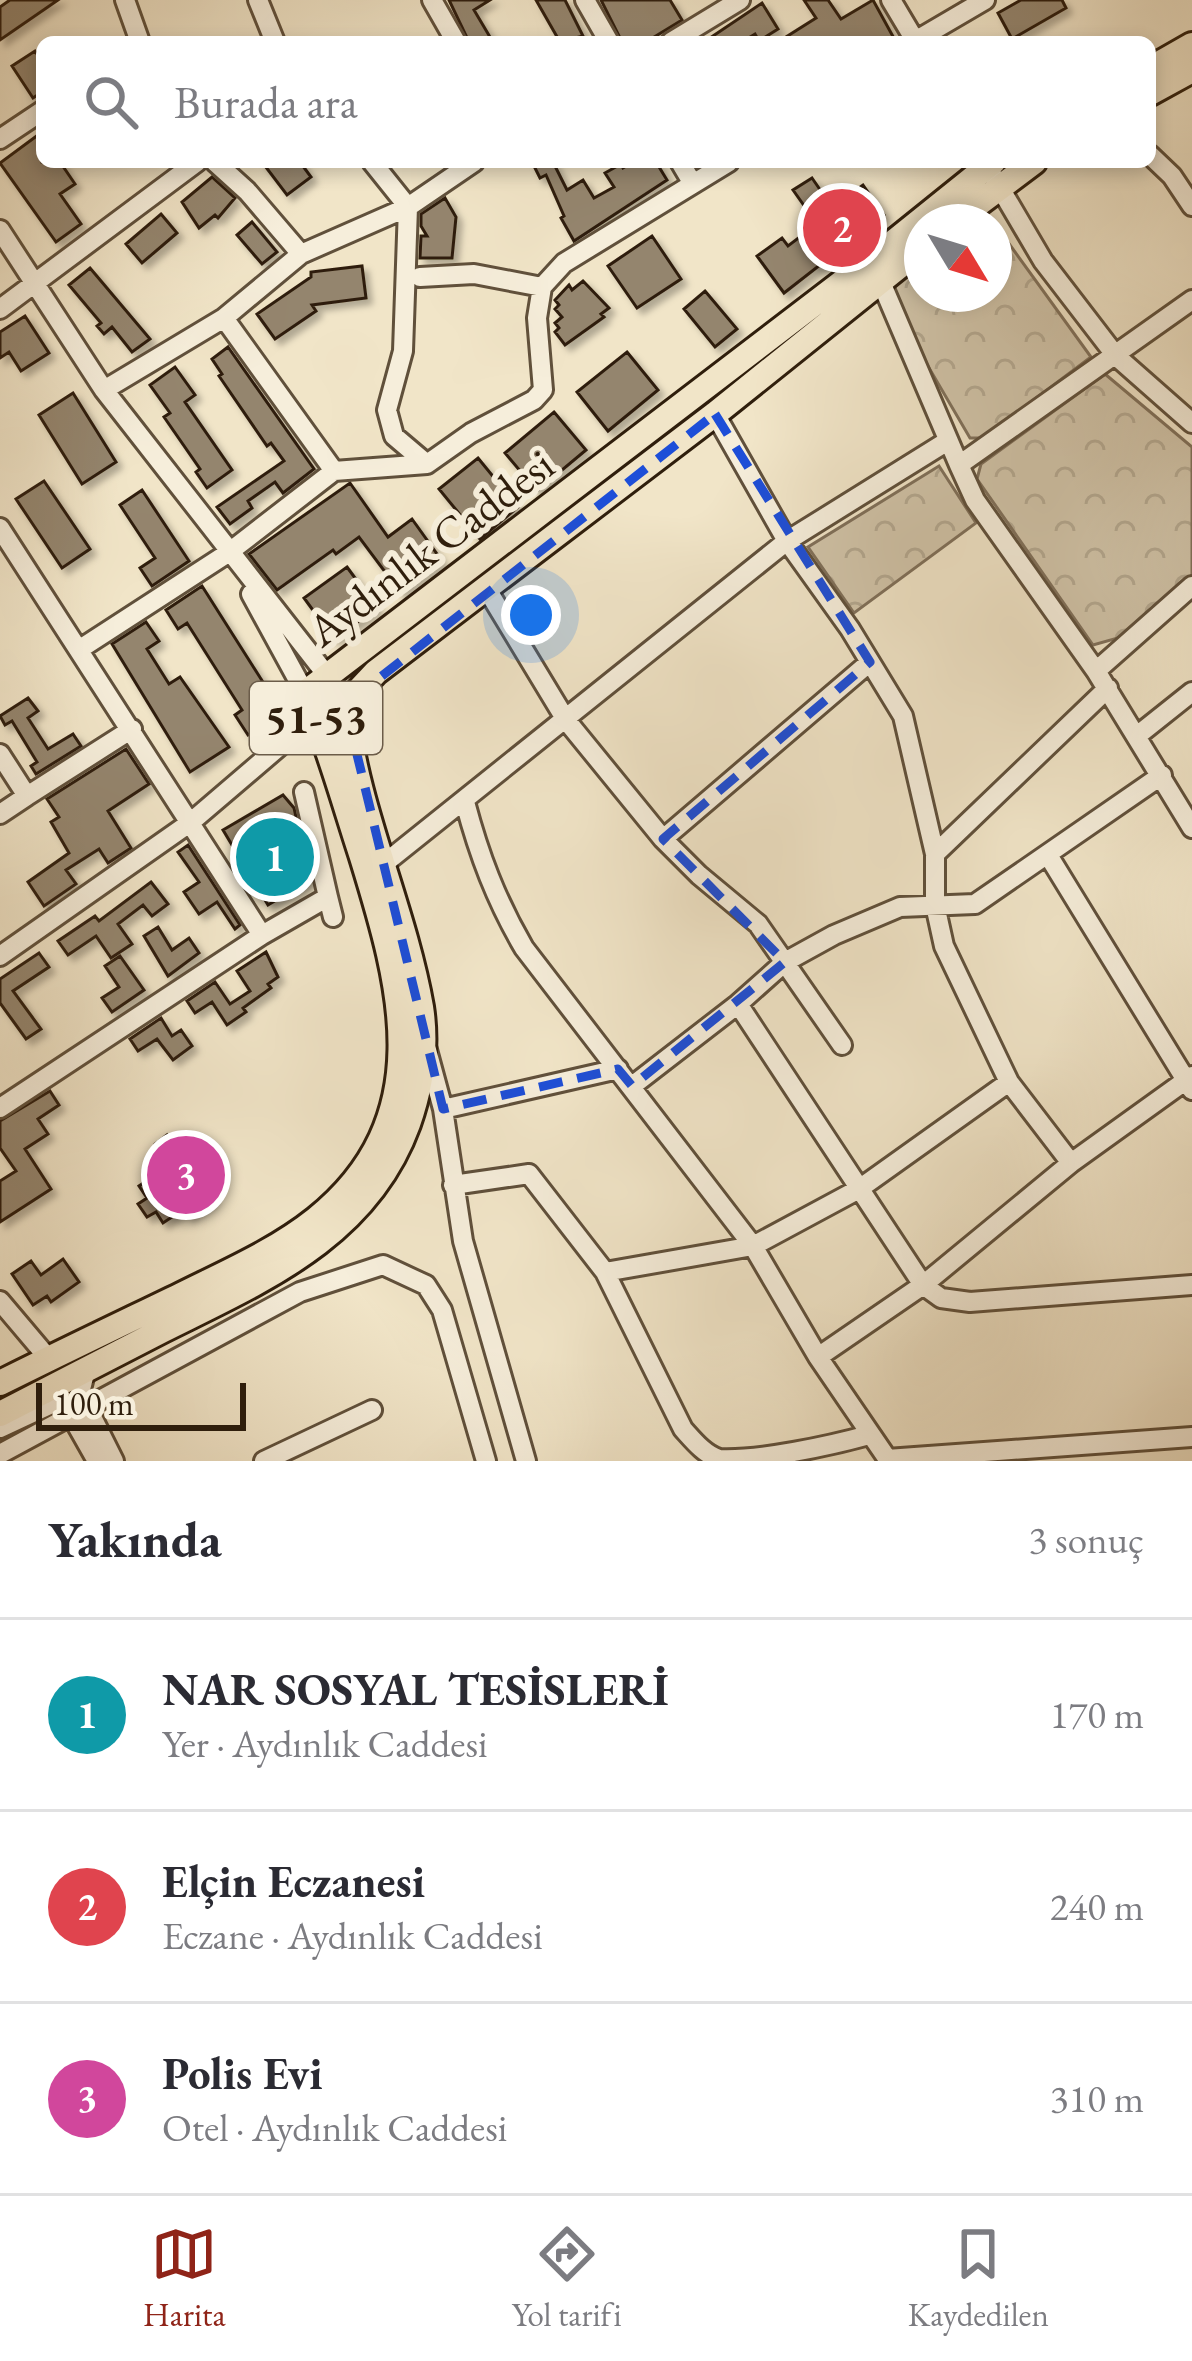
<!DOCTYPE html>
<html lang="tr">
<head>
<meta charset="utf-8">
<style>
  :root { --surface:#fff; --page:#f7f7f7; --text:#2b2b33; --muted:#7c7c81; --line:#e1e1e2; --accent:#8f2418 }
  body { margin:0; font-family:"EB Garamond",serif; background:var(--page); color:var(--text) }
  .compass { position:absolute; left:904px; top:204px; width:108px; height:108px; border-radius:50%; background:var(--surface); box-shadow:0 6px 18px #0003; rotate:128deg }
  .scale { position:absolute; left:36px; bottom:30px; width:210px; box-sizing:border-box; padding-left:12px; border:6px solid #2f1e0c; border-top:0; font-size:33px; line-height:42px; white-space:nowrap; color:#2f1e0c; -webkit-text-stroke:9px #f6eedb; paint-order:stroke }
  .you { position:absolute; left:531px; top:615px; width:42px; height:42px; margin:-30px; border:9px solid #fff; border-radius:50%; background:#1a73e8; box-shadow:0 0 0 18px #1a73e833 }
  .badge { display:grid; place-items:center; width:78px; height:78px; border-radius:50%; background:var(--accent); color:#fff; font-size:39px; font-weight:700 }
  .pin { position:absolute; translate:-50% -50%; border:6px solid #fff; box-shadow:0 3px 12px #0006 }
  .list { margin:0; padding:0; list-style:none }
  h2 { display:flex; justify-content:space-between; align-items:center; height:156px; margin:0; padding:0 48px; font-size:51px }
  h2 small { font-size:39px; font-weight:400; color:var(--muted) }
  .list li { display:grid; grid-template-columns:78px 1fr auto; gap:36px; align-items:center; box-sizing:border-box; height:192px; padding:0 48px; border-top:3px solid var(--line) }
  .list b { display:block; font-size:45px; white-space:nowrap }
  .list p { margin:0; font-size:39px; white-space:nowrap; color:var(--muted) }
  .list em { font-size:39px; font-style:normal; color:var(--muted) }
  .icon { flex:none; width:66px; height:66px; fill:none; stroke:currentColor; stroke-width:2; stroke-linecap:round; stroke-linejoin:round }
  .map { position:relative; flex:none; width:1192px; height:1461px; overflow:hidden }
  .search { position:absolute; background:var(--surface); box-shadow:0 6px 18px #0003; left:36px; right:36px; top:36px; height:132px; display:flex; align-items:center; gap:30px; box-sizing:border-box; padding:0 42px; border-radius:18px; color:var(--muted); font-size:45px }
  .sheet { height:732px; background:var(--surface) }
  nav { display:flex; justify-content:space-around; align-items:center; box-sizing:border-box; height:168px; border-top:3px solid var(--line); background:var(--surface); font-size:33px; color:var(--muted) }
  nav a { display:grid; justify-items:center; gap:6px }
  nav .on { color:var(--accent) }
  .map>svg:first-child { display:block }
  .park { fill:url(#park-crowns); stroke:#80705a; stroke-width:3 }
  .building { fill:#94856e; stroke:#2f1e0c; stroke-width:3; filter:url(#shadow) }
  .lines { fill:none; stroke-linecap:round; stroke-linejoin:round }
  .minor-casing { stroke:#60503b; stroke-width:24 }
  .major-casing { stroke:#2f1e0c; stroke-width:30 }
  .minor { stroke:#f6eedb; stroke-width:18 }
  .major { stroke:#f1e5c8; stroke-width:24 }
  .marked { fill:none; stroke:#1d4ed8; stroke-width:9; stroke-dasharray:24 15; stroke-linejoin:round }
  .labels { text-anchor:middle; dominant-baseline:central; stroke-width:12; stroke-linejoin:round; paint-order:stroke }
  .shield { fill:#f6eedb; stroke:#6b5c4a; stroke-width:3 }
  .shield-label { font-size:42px; font-weight:bold; fill:#2f1e0c }
  .street-label { font-size:45px; fill:#2f1e0c; stroke:#f6eedb }
</style>
</head>
<body>
<div class="map">
<svg width="1192" height="1461" viewBox="0 0 1192 1461">
  <defs>
    <pattern id="park-crowns" width="20" height="18" patternUnits="userSpaceOnUse" patternTransform="scale(3)"><rect width="20" height="18" fill="#d0c3a8"/><path d="M2 6a3 3 0 1 1 6 0M12 15a3 3 0 1 1 6 0" fill="none" stroke="#b3a78f"/></pattern>
    <filter id="shadow"><feDropShadow dx="5.5" dy="5.5" stdDeviation="3" flood-color="#0004"/></filter>
  </defs>
  <rect width="100%" height="100%" fill="#f1e5c8"/>
  <filter id="stains"><feTurbulence type="fractalNoise" baseFrequency=".00167" numOctaves="4"/><feColorMatrix values="0 0 0 0 .2 0 0 0 0 .09 0 0 0 0 .02 0 0 0 .5 -.17"/></filter>
  <radialGradient id="worn" r=".72"><stop offset=".6" stop-color="#630" stop-opacity="0"/><stop offset="1" stop-color="#630" stop-opacity=".3"/></radialGradient>
  <path class="park" d="M994 223 1091 357 983 438H970L884 291 922 263V294H994Z
    M1105 374 1192 447V575L1118 638 1093 645 977 479 981 464Z
    M939 466 976 523 854 613 808 547Z"/>
  <path class="building" d="M10 0H58L0 40V7Z
    M449 0H490L474 10 490 37 469 42Z
    M536 0H565L583 36 560 42Z
    M601 0H670L682 20 646 42H622Z
    M804 0H828L841 19 873 0 896 42H778L816 18Z
    M1021 0H1062L1066 8 1012 39 998 13Z
    M762 3 778 29 759 41 755 34 742 42H704Z
    M35 51 42 62V92L33 98 12 66Z
    M42 132V162H60L75 184 60 194 81 224 56 242 0 163Z
    M262 162H300L311 177 287 195Z
    M532 162H553L567 190 583 180 594 198 614 187 605 173 621 164 623 168 633 162H656L667 180 574 241 561 218 564 216 546 175 540 178Z
    M212 177 235 198 218 218 215 215 199 228 182 202Z
    M812 178 832 207 863 185 884 215 784 293 757 256 782 238 788 246 817 224 793 190Z
    M445 198 456 217 452 258H420L421 236H427L421 226V214Z
    M161 214 177 233 142 263 126 244Z
    M252 222 277 252 262 264 237 235Z
    M652 236 681 279 637 308 608 266Z
    M362 266 366 298 312 305 316 311 275 339 257 314 311 277V272Z
    M90 268 150 339 132 352 112 327 104 334 97 326 101 323 69 285Z
    M583 281 609 308 601 314 604 317 565 345 555 332 559 328 555 323 562 317 555 309 559 305 555 300 569 285 572 290Z
    M705 291 737 329 715 347 684 309Z
    M25 316 49 353 21 371 9 352 0 358V332Z
    M228 347 314 469 283 493 275 482 248 501 252 508 230 524 217 507 284 461 271 443 267 446 219 376 222 374 212 359Z
    M627 352 658 390 608 431 577 392Z
    M175 367 195 395 185 402 232 470 207 488 196 472 200 469 164 417 170 413 150 385Z
    M73 393 116 462 82 484 39 415Z
    M554 412 586 450 537 491 505 453Z
    M478 458 518 507 480 539 439 489Z
    M44 481 90 549 62 568 16 499Z
    M350 483 388 537 412 519 442 561 400 592 359 537 336 554 333 550 277 590 249 554Z
    M142 490 189 561 152 586 140 568 155 558 120 505Z
    M347 567 377 608 334 639 304 598Z
    M202 586 282 712 248 735 235 715 242 710 187 623 178 629 166 610Z
    M146 622 159 641 147 649 169 684 180 677 229 747 190 772 112 644Z
    M28 698 38 711 28 718 48 749 73 734 81 746 36 774 31 766 37 762 12 721 5 725 0 716Z
    M126 749 149 784 108 811 131 848 108 863 99 849 66 870 76 884 44 906 28 882 69 853 51 822 59 817 47 799Z
    M283 795 294 808 310 880 268 905 223 830Z
    M188 845 240 925 235 929 217 902 199 914 184 892 199 882 178 852Z
    M151 882 168 904 152 916 143 905 118 924 132 944 111 958 96 936 68 955 58 941 95 916 99 921Z
    M158 927 172 950 189 938 199 953 168 976 144 936Z
    M266 952 278 977 268 984 271 988 243 1008 246 1012 227 1025 212 1002 195 1013 187 1001 215 982 230 1004 250 991 237 971Z
    M39 953 49 967 13 991 41 1029 26 1039 0 1003V979Z
    M120 956 144 990 112 1012 102 998 119 987 105 966Z
    M161 1018 172 1036 181 1030 192 1046 173 1060 157 1039 138 1051 130 1039Z
    M50 1091 59 1105 38 1119 48 1134 25 1149 51 1189 0 1222V1181L16 1171 0 1148V1121Z
    M167 1135 178 1152 189 1144 209 1159 213 1181 203 1187 211 1200 188 1216 184 1209 163 1223 156 1212 147 1217 138 1204 147 1198 139 1186 166 1168 151 1165 155 1144Z
    M63 1259 79 1282 51 1302 47 1296 33 1305 12 1274 31 1261 41 1275Z"/>
  <g class="lines">
    <defs>
      <path id="minor" d="M125 0 140 42
        M258 0 275 42
        M432 0 456 42
        M585 0 609 42
        M891 0 916 42
        M915 41 985 0
        M671 42 740 0
        M0 139 42 111
        M1150 155 1172 176 1192 206
        M215 162 247 191 301 254
        M372 162 408 207 403 351 387 410 394 436 427 464
        M680 162 693 184
        M993 176 1043 261 1116 356 1192 423
        M0 230 104 390 329 678 345 705
        M420 277 474 274 542 287 564 263 729 162
        M881 282 959 465 1192 300
        M0 309 197 162
        M224 318 301 254 408 207 474 162
        M104 390 224 318 334 471
        M715 414 787 541 850 629 903 716 935 854V905L944 946 1009 1082 1071 1163
        M427 464 471 433 534 400 543 390 537 318 542 287
        M959 465 975 500 1096 671 1192 828
        M0 528 262 935 0 1108
        M485 586 566 720 663 839 699 875 758 924 842 1045
        M251 594 305 693
        M80 649 228 553 334 471 427 464
        M1096 671 1192 586
        M1138 735 1192 692
        M0 754 27 796 0 814
        M304 792 328 897
        M27 796 132 729
        M465 802C479 855 496 900 524 948L753 1246 818 1357 889 1461
        M663 839 870 662
        M935 854 1108 688
        M1048 855 1192 1090
        M385 863 787 541 946 442
        M262 935 328 897 333 917
        M0 956 191 822 315 716
        M738 1004 923 1285 941 1298 970 1302 1192 1285
        M427 1050 443 1109 463 1241 526 1461
        M632 1086 738 1004 785 962 834 935 900 907 975 904 1162 775
        M443 1109 618 1069
        M453 1185 529 1174 605 1272 683 1429C693 1440 704 1454 719 1459 759 1461 829 1446 869 1435
        M605 1272 753 1246 859 1189 1009 1082
        M0 1301 49 1359
        M818 1357 923 1285 1071 1163 1192 1076
        M86 1369 80 1393 114 1461
        M0 1428 62 1399 97 1461
        M0 1454 300 1292 383 1265 426 1285 442 1310 486 1461
        M887 1459 1192 1437
        M264 1461 372 1410"/>
      <path id="major" d="M1150 69 1192 45
        M1150 93 1192 70
        M954 222 1034 162
        M0 1383C60 1353 121 1324 181 1295 227 1272 276 1251 316 1219 440 1119 402 987 362 857 344 802 329 746 305 693L870 261 993 162
        M0 1414C54 1386 109 1358 163 1330 263 1280 367 1237 408 1124 421 1087 427 1046 421 1007 403 905 355 808 345 705L376 672 715 414 922 248"/>
    </defs>
    <use href="#minor" class="minor-casing"/>
    <use href="#major" class="major-casing"/>
    <use href="#minor" class="minor"/>
    <use href="#major" class="major"/>
  </g>
  <path class="marked" d="M715 414 870 662 663 839 785 962 632 1086 618 1069 443 1109 345 705Z"/>
  <g class="labels">
    <rect class="shield" x="250" y="682" width="132" height="72" rx="9"/>
    <g class="shield-label">
      <text x="316" y="718">51-53</text>
    </g>
    <g class="street-label">
      <text transform="translate(430 547) rotate(-37)">Aydınlık Caddesi</text>
    </g>
  </g>
  <rect width="100%" height="100%" filter="url(#stains)"/>
  <rect width="100%" height="100%" fill="url(#worn)"/>
</svg>
<svg class="compass" viewBox="-18 -18 36 36"><path d="M0-13l5 13h-10z" fill="#e53935"/><path d="M0 13l5-13h-10z" fill="#7c7c81"/></svg>
<div class="scale">100 m</div>
<div class="you"></div>
<div class="pin badge" style="left:275px;top:857px;background:#0f9aa8">1</div>
<div class="pin badge" style="left:842px;top:228px;background:#e0444e">2</div>
<div class="pin badge" style="left:186px;top:1175px;background:#d1479c">3</div>
<div class="search"><svg class="icon" aria-label="search" viewBox="0 0 24 24"><circle cx="10" cy="10" r="6"/><path d="M15 15l6 6"/></svg>Burada ara</div>
</div>
<section class="sheet">
<h2>Yakında<small>3 sonuç</small></h2>
<ul class="list">
<li><span class="badge" style="background:#0f9aa8">1</span><div><b>NAR SOSYAL TESİSLERİ</b><p>Yer · Aydınlık Caddesi</p></div><em>170 m</em></li>
<li><span class="badge" style="background:#e0444e">2</span><div><b>Elçin Eczanesi</b><p>Eczane · Aydınlık Caddesi</p></div><em>240 m</em></li>
<li><span class="badge" style="background:#d1479c">3</span><div><b>Polis Evi</b><p>Otel · Aydınlık Caddesi</p></div><em>310 m</em></li>
</ul>
</section>
<nav>
<a class="on"><svg class="icon" aria-label="map" viewBox="0 0 24 24"><path d="M3 6l6-2 6 2 6-2v14l-6 2-6-2-6 2zM9 4v14M15 6v14"/></svg>Harita</a>
<a><svg class="icon" aria-label="directions" viewBox="0 0 24 24"><path d="M12 3l9 9-9 9-9-9zM9 14v-3h6M13 9l2 2-2 2"/></svg>Yol tarifi</a>
<a><svg class="icon" aria-label="saved" viewBox="0 0 24 24"><path d="M7 4h10v16l-5-4-5 4z"/></svg>Kaydedilen</a>
</nav>
</body>
</html>
